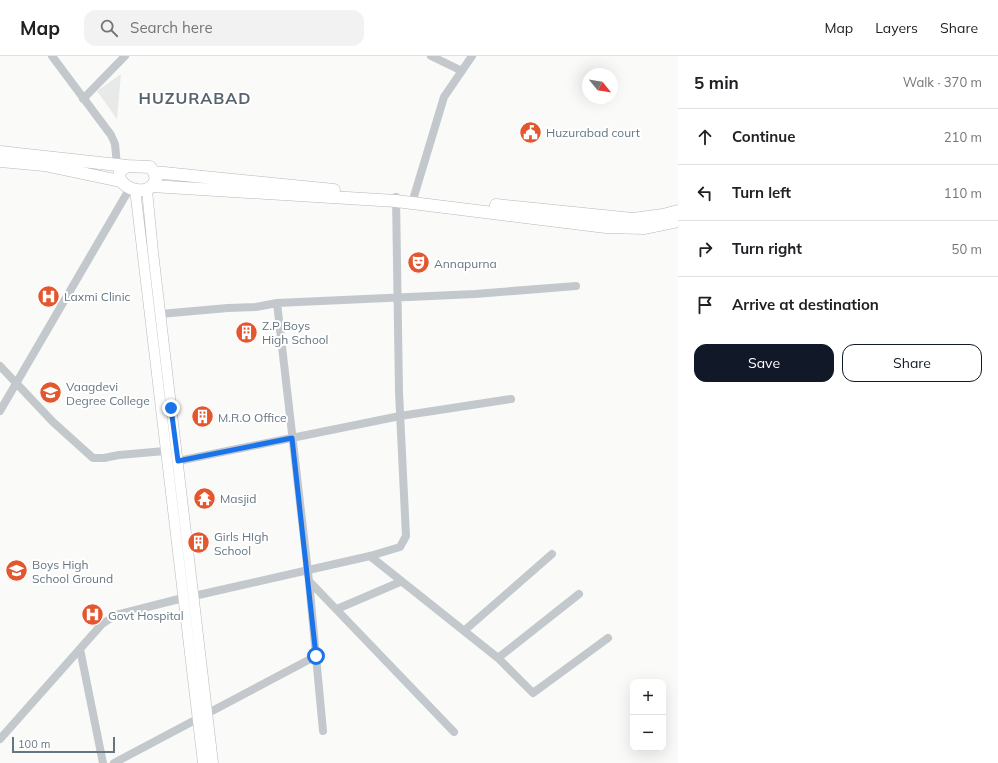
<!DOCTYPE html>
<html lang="en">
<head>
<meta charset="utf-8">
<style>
  :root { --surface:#fff; --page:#f2f2f2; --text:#202124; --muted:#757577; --line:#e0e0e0; --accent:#111827 }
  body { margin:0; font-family:Mulish,sans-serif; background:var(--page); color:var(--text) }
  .controls { position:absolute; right:12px; bottom:12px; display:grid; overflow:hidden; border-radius:8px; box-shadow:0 4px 16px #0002 }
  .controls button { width:36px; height:36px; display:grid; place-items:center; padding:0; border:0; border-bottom:1px solid var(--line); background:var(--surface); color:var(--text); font:20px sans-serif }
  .compass { position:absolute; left:582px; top:12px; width:36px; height:36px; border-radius:50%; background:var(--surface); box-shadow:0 4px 16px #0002; rotate:120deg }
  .scale { position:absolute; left:12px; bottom:10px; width:103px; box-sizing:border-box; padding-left:4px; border:2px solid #657683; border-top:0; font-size:11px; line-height:14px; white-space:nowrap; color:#657683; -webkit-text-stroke:3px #fff; paint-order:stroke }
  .stop { position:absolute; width:12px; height:12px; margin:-9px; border:3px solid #1a73e8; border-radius:50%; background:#fff }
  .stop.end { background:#1a73e8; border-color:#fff; box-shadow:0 1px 4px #0008 }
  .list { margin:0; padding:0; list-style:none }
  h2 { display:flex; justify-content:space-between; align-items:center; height:52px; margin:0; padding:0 16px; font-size:17px }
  h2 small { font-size:13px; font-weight:400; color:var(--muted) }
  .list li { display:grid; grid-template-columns:26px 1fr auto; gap:12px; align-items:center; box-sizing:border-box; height:56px; padding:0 16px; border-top:1px solid var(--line) }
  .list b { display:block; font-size:15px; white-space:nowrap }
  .list em { font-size:13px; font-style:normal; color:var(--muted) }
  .actions { display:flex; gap:8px; padding:12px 16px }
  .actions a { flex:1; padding:9px 0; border:1px solid var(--accent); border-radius:12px; text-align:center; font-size:14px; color:var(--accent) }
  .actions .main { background:var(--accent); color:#fff }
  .icon { flex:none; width:22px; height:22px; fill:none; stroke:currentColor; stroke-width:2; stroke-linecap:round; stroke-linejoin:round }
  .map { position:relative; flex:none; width:678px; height:707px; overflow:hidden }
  header { display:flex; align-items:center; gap:24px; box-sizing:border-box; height:56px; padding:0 20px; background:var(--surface); border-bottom:1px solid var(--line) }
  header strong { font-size:19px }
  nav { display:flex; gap:22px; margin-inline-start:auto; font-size:14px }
  .search { width:280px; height:36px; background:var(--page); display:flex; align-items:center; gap:10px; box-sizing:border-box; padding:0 14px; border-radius:12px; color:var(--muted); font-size:15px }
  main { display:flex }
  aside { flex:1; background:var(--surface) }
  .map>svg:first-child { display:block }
  .built { fill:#e8e9e9 }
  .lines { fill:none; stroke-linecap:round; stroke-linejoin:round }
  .major-casing { stroke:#b5babe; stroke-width:11 }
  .highway-casing { stroke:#b4b9bd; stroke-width:13 }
  .minor { stroke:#c3c8cc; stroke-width:8 }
  .major { stroke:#fff; stroke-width:10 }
  .highway { stroke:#fff; stroke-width:12 }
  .route { stroke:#1a73e8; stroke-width:5 }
  .labels { text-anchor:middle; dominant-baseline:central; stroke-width:4; stroke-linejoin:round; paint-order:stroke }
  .poi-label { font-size:12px; fill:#657683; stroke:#fff; text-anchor:start }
  .district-label { font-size:16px; font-weight:bold; letter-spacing:1px; fill:#57646e; stroke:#fff }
</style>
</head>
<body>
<header>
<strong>Map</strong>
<div class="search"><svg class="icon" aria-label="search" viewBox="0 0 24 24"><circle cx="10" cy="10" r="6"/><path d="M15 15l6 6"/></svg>Search here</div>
<nav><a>Map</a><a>Layers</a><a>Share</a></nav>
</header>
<main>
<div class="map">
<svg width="678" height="707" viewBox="0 0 678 707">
  <rect width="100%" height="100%" fill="#fafaf8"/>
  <path class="built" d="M121 18 117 63 97 35Z"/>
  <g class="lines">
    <defs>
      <path id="major" d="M135 133 203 707
        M147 134 153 196 213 707"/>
      <path id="highway" d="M0 96 127 110
        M0 105 44 109 120 125
        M127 110 150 111 154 116 156 123C154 127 152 132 147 133 137 137 123 131 119 121L120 115Z
        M154 116 334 134
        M152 130 396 145 606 171 645 172 678 165
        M496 149 633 163 663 159 678 155"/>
    </defs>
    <use href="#major" class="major-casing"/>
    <use href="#highway" class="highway-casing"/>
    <path class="minor" d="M52 0 111 79 115 88 117 109
      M431 0 462 15
      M83 43 125 0
      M412 147 444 41 472 0
      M277 247 309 525 323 675
      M160 258 228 252 256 251 277 247 475 238 576 230
      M0 310 53 366 93 402H104L119 399 165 395
      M0 355 130 132
      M178 405 400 360 511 343
      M370 500 498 602 533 637 608 582
      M309 525 454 676
      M194 540 370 500 400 491 406 480 399 336 396 141
      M337 553 400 526
      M465 574 552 498
      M80 593 103 707
      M498 602 579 538
      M0 683 102 568 116 559 183 542
      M114 707 316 600"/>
    <use href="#major" class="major"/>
    <use href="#highway" class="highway"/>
  </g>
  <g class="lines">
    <path class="route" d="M171 352 178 405 292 382 316 600"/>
  </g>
  <defs>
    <symbol id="civic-disc" viewBox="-11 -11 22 22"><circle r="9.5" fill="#e4572e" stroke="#fff"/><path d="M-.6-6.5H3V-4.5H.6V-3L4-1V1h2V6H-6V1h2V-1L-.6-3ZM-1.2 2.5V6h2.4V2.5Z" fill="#fff"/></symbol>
    <symbol id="theatre-disc" viewBox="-11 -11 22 22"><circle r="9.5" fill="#e4572e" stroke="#fff"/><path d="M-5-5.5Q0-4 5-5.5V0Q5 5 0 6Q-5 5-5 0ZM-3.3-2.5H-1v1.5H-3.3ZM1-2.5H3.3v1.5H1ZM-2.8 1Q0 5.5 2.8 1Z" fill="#fff"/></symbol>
    <symbol id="hospital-disc" viewBox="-11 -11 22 22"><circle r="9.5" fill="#e4572e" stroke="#fff"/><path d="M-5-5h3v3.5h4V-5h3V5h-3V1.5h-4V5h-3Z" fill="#fff"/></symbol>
    <symbol id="building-disc" viewBox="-11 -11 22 22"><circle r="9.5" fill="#e4572e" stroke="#fff"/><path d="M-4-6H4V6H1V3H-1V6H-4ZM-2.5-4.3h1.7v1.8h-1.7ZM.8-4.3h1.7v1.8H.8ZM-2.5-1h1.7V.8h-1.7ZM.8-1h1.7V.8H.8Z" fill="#fff"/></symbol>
    <symbol id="university-disc" viewBox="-11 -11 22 22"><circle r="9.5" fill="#e4572e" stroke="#fff"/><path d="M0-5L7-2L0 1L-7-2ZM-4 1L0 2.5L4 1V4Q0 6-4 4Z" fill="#fff"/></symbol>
    <symbol id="temple-disc" viewBox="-11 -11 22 22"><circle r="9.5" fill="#e4572e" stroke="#fff"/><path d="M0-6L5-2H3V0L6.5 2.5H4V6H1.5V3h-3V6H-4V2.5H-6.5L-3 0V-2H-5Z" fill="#fff"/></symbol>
    <symbol id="school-disc" viewBox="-11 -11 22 22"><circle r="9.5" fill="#e4572e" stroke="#fff"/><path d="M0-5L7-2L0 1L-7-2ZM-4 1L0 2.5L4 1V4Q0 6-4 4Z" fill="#fff"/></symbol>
  </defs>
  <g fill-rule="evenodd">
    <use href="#civic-disc" x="518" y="64" width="25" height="25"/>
    <use href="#theatre-disc" x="406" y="194" width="25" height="25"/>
    <use href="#hospital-disc" x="36" y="228" width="25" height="25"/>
    <use href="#building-disc" x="234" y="264" width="25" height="25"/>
    <use href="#university-disc" x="38" y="324" width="25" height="25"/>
    <use href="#building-disc" x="190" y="348" width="25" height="25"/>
    <use href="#temple-disc" x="192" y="430" width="25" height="25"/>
    <use href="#building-disc" x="186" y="474" width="25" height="25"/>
    <use href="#school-disc" x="4" y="502" width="25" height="25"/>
    <use href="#hospital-disc" x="80" y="546" width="25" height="25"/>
  </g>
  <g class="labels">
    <g class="poi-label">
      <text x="546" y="76">Huzurabad court</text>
      <text x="434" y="207">Annapurna</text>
      <text x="64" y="240">Laxmi Clinic</text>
      <text x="262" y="269">Z.P Boys<tspan x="262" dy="14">High School</tspan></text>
      <text x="66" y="330">Vaagdevi<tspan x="66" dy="14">Degree College</tspan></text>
      <text x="218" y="361">M.R.O Office</text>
      <text x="220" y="442">Masjid</text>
      <text x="214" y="480">Girls HIgh<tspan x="214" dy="14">School</tspan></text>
      <text x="32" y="508">Boys High<tspan x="32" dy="14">School Ground</tspan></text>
      <text x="108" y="559">Govt Hospital</text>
    </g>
    <g class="district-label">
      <text x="195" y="42">HUZURABAD</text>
    </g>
  </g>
</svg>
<div class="controls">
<button>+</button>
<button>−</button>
</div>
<svg class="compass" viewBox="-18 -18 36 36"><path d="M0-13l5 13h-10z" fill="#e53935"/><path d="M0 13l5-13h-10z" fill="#757577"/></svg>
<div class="scale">100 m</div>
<div class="stop" style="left:316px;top:600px"></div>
<div class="stop end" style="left:171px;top:352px"></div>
</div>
<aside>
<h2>5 min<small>Walk · 370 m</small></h2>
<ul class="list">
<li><svg class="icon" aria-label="ahead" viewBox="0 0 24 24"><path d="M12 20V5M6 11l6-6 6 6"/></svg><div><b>Continue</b></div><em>210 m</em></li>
<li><svg class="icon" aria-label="left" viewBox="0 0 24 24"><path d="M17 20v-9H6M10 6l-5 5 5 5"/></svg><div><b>Turn left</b></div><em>110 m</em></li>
<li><svg class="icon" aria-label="right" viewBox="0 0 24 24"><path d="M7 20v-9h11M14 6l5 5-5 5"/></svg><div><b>Turn right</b></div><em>50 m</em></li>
<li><svg class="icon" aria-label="arrive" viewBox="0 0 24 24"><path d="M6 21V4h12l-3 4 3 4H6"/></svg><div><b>Arrive at destination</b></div></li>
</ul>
<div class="actions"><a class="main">Save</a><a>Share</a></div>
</aside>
</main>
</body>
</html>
